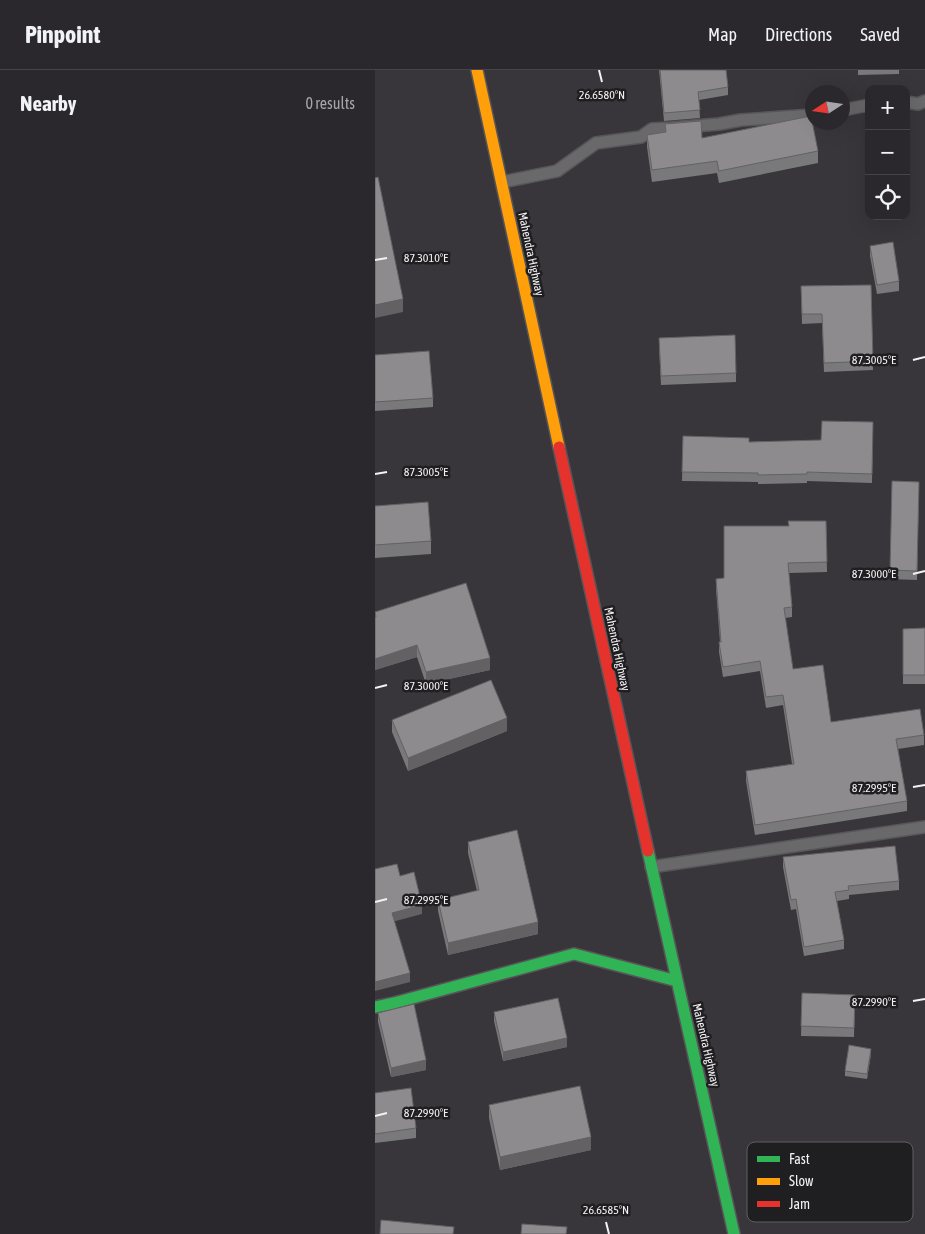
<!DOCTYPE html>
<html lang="en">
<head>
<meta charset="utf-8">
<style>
  :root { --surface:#2a282c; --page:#323034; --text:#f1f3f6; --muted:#a5a6a9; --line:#464448 }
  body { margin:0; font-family:"Asap Condensed",sans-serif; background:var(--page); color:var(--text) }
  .controls { position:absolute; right:15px; top:15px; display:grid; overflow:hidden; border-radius:10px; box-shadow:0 5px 20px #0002 }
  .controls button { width:45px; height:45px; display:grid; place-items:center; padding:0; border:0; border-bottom:1px solid var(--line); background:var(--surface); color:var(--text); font:25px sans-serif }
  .compass { position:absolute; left:430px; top:15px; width:45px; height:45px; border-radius:50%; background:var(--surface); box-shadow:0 5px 20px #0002; rotate:258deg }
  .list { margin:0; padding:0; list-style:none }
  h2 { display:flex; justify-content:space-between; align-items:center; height:65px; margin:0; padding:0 20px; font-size:21px }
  h2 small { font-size:16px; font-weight:400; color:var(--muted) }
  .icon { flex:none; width:28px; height:28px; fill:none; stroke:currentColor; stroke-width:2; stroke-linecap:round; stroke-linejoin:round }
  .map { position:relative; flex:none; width:550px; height:1164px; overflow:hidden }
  header { display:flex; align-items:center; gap:30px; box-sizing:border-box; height:70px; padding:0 25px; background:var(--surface); border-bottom:1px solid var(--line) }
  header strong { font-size:24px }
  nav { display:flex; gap:28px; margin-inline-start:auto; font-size:18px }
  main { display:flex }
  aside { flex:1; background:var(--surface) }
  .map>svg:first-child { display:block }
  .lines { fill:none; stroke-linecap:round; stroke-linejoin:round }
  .lane-casing { stroke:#575558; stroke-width:14 }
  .fast-casing { stroke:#575558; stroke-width:14 }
  .slow-casing { stroke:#575558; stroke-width:14 }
  .jam-casing { stroke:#575558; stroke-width:14 }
  .lane { stroke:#69686a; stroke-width:11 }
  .fast { stroke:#30b455; stroke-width:11 }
  .slow { stroke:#ff9f0a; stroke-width:11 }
  .jam { stroke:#e5322d; stroke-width:11 }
  .wall { fill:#79787a }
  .shaded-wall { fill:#636163 }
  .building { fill:#8d8b8e; stroke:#636163 }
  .ticks { fill:none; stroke:#f5f2f6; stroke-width:2 }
  .labels { text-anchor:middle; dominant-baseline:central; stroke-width:5; stroke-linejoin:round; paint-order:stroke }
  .street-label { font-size:12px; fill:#f5f2f6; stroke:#1f1e20 }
  .key { fill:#1f1e20; stroke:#5f5e60; stroke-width:1 }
  .key-label { font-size:14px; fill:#f5f2f6 }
  .ticks-label { font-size:12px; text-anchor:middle; fill:#f5f2f6; stroke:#1f1e20; stroke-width:5; stroke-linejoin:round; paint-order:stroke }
</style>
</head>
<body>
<header>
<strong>Pinpoint</strong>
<nav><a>Map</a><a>Directions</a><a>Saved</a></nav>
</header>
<main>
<aside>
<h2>Nearby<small>0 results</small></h2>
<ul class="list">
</ul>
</aside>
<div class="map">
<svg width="550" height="1164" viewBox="0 0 550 1164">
  <rect width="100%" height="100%" fill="#38363a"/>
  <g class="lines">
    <defs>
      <path id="lane" d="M531 32 543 34 550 31
        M468 40 494 35
        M127 112 182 101 221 73 266 67 277 59 296 58 344 54 366 50 438 45
        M276 797 550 757"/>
      <path id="fast" d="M273 781 359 1164
        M0 937 19 933 199 884 302 911"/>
      <path id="slow" d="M102 0 184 377"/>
      <path id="jam" d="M184 377 273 781"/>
    </defs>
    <use href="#lane" class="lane-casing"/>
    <use href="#fast" class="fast-casing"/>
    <use href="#slow" class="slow-casing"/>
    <use href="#jam" class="jam-casing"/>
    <use href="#lane" class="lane"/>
    <use href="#fast" class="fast"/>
    <use href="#slow" class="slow"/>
    <use href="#jam" class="jam"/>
  </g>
  <path class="wall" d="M284 0H351L353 17V25L324 30 325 48 289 51Z
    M483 0H524V4L483 5Z
    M290 54 327 68 443 81V93L344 113 342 103 277 112 272 77V65L290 62Z
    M495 176 524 211V221L502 224 495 186Z
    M496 215 498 300 449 302 447 253 427 254 426 216Z
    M284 277 361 303V312L286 315Z
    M0 285 58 328V337L0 341Z
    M498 352 497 413 432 411V413L383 414V412L307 411 308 366 374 372 446 370Z
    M517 411 544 412 542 510 515 509Z
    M0 436 56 471V484L0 488Z
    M451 451 452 502 414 503 417 537V547L410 548 418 599 456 652 549 665V675L523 679 532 731V741L380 765 371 711V701L417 694 408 635 391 638 385 601 348 607 344 582V572H345L341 519V509L349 508 414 456Z
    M0 542 115 600 51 614 42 587 0 600Z
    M550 558V614H528V559Z
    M17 650 132 661 33 701 17 662Z
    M93 772 163 864 73 885 63 841V830L102 821 93 783Z
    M408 787 524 811V820L474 825V829L462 831 469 870V879L429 886 421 839 416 840 408 797Z
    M427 923 480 925 479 967 426 966Z
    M119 942 192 977 128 991 119 951Z
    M3 943 51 1000 16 1007 3 952Z
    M496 984 492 1009 470 1006V1001Z
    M0 1023 41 1058V1068L0 1073Z
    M114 1035 216 1080 125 1100 114 1048Z
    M465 1082 517 1104V1114L469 1120 465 1091Z"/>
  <path class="shaded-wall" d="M28 229V242L0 248V235Z
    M42 575V587L0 600V589Z
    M115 588V600L51 614V602Z
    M132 648V661L33 701V688Z
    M47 835V844L17 852V843Z
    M163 852V864L73 885V873Z
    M35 903V912L0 921V912Z
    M192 968V977L128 991V982Z
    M496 979V984L492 1009V1004Z
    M51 990V1000L16 1007V998Z
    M216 1067V1080L125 1100V1087Z"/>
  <path class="building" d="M285 0H351L353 17 323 22 325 40 289 43Z
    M436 46 443 81 344 101 342 91 277 100 272 65 291 62 290 54 326 51 327 68Z
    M3 107 28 229 0 235V108Z
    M518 172 524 211 502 215 495 176Z
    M496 215 498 291 449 293 447 244H427L426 216Z
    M360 265 361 303 286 306 284 268Z
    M54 281 58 328 0 332V285Z
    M447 351 498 352 497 404 432 402V404L383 405V403L307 402 308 366 374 368V372L446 370Z
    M517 411 544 412 542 501 515 500Z
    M53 432 56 471 0 475V436Z
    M413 451H451L452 492 413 493 417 537 409 538 418 599 448 595 456 652 545 639 549 665 521 669 532 731 380 755 371 701 419 694 408 625 391 627 385 591 348 597 344 572H346L341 509 349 508V456H414Z
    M91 513 115 588 51 602 42 575 0 589V547H1L0 542Z
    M550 558V605H528V559Z
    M116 610 132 648 33 688 17 650Z
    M142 760 163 852 73 873 63 830 104 820 93 772Z
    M520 776 524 811 473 816 474 820 460 822 469 870 429 877 421 829 416 830 408 787Z
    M22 794 25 806 39 802 47 835 17 843 35 903 0 912V799Z
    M427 923 480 925 479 958 426 956Z
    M183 928 192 968 128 982 119 942Z
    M39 934 51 990 16 998 3 943Z
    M474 975 496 979 492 1004 470 1001Z
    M205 1016 216 1067 125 1087 114 1035Z
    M36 1018 41 1058 0 1064V1023Z
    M6 1150 79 1157 78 1164H5Z
    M147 1154 192 1157 191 1164H146Z"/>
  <path class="ticks" d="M224 0 227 12M0 190 12 188M538 290 550 287M0 404 12 402M538 504 550 501M0 618 12 615M538 717 550 715M0 832 12 829M538 931 550 929M0 1046 12 1043M231 1152 234 1164"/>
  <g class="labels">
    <g class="street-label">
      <text transform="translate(156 184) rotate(78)">Mahendra Highway</text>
      <text transform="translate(242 579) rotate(78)">Mahendra Highway</text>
      <text transform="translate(331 975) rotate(77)">Mahendra Highway</text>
    </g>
  </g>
  <rect x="372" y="1072" width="166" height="80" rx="8" class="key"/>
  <rect x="382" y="1086" width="23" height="6" fill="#30b455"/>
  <rect x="382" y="1108" width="23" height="7" fill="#ff9f0a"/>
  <rect x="382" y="1131" width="23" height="6" fill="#e5322d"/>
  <g class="key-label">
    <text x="414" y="1094">Fast</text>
    <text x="414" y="1116">Slow</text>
    <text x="414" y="1139">Jam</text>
  </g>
  <g class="ticks-label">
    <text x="227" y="29">26.6580°N</text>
    <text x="51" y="192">87.3010°E</text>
    <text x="499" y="294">87.3005°E</text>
    <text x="51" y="406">87.3005°E</text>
    <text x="499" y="508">87.3000°E</text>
    <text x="51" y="620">87.3000°E</text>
    <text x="499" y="722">87.2995°E</text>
    <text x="51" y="834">87.2995°E</text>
    <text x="499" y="936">87.2990°E</text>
    <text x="51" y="1047">87.2990°E</text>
    <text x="231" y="1144">26.6585°N</text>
  </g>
</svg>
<div class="controls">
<button>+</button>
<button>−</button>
<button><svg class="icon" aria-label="locate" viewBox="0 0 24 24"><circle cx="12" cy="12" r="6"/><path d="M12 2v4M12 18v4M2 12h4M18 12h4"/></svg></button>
</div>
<svg class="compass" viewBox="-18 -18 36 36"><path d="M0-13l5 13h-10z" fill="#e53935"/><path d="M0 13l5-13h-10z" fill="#a5a6a9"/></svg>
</div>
</main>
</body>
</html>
